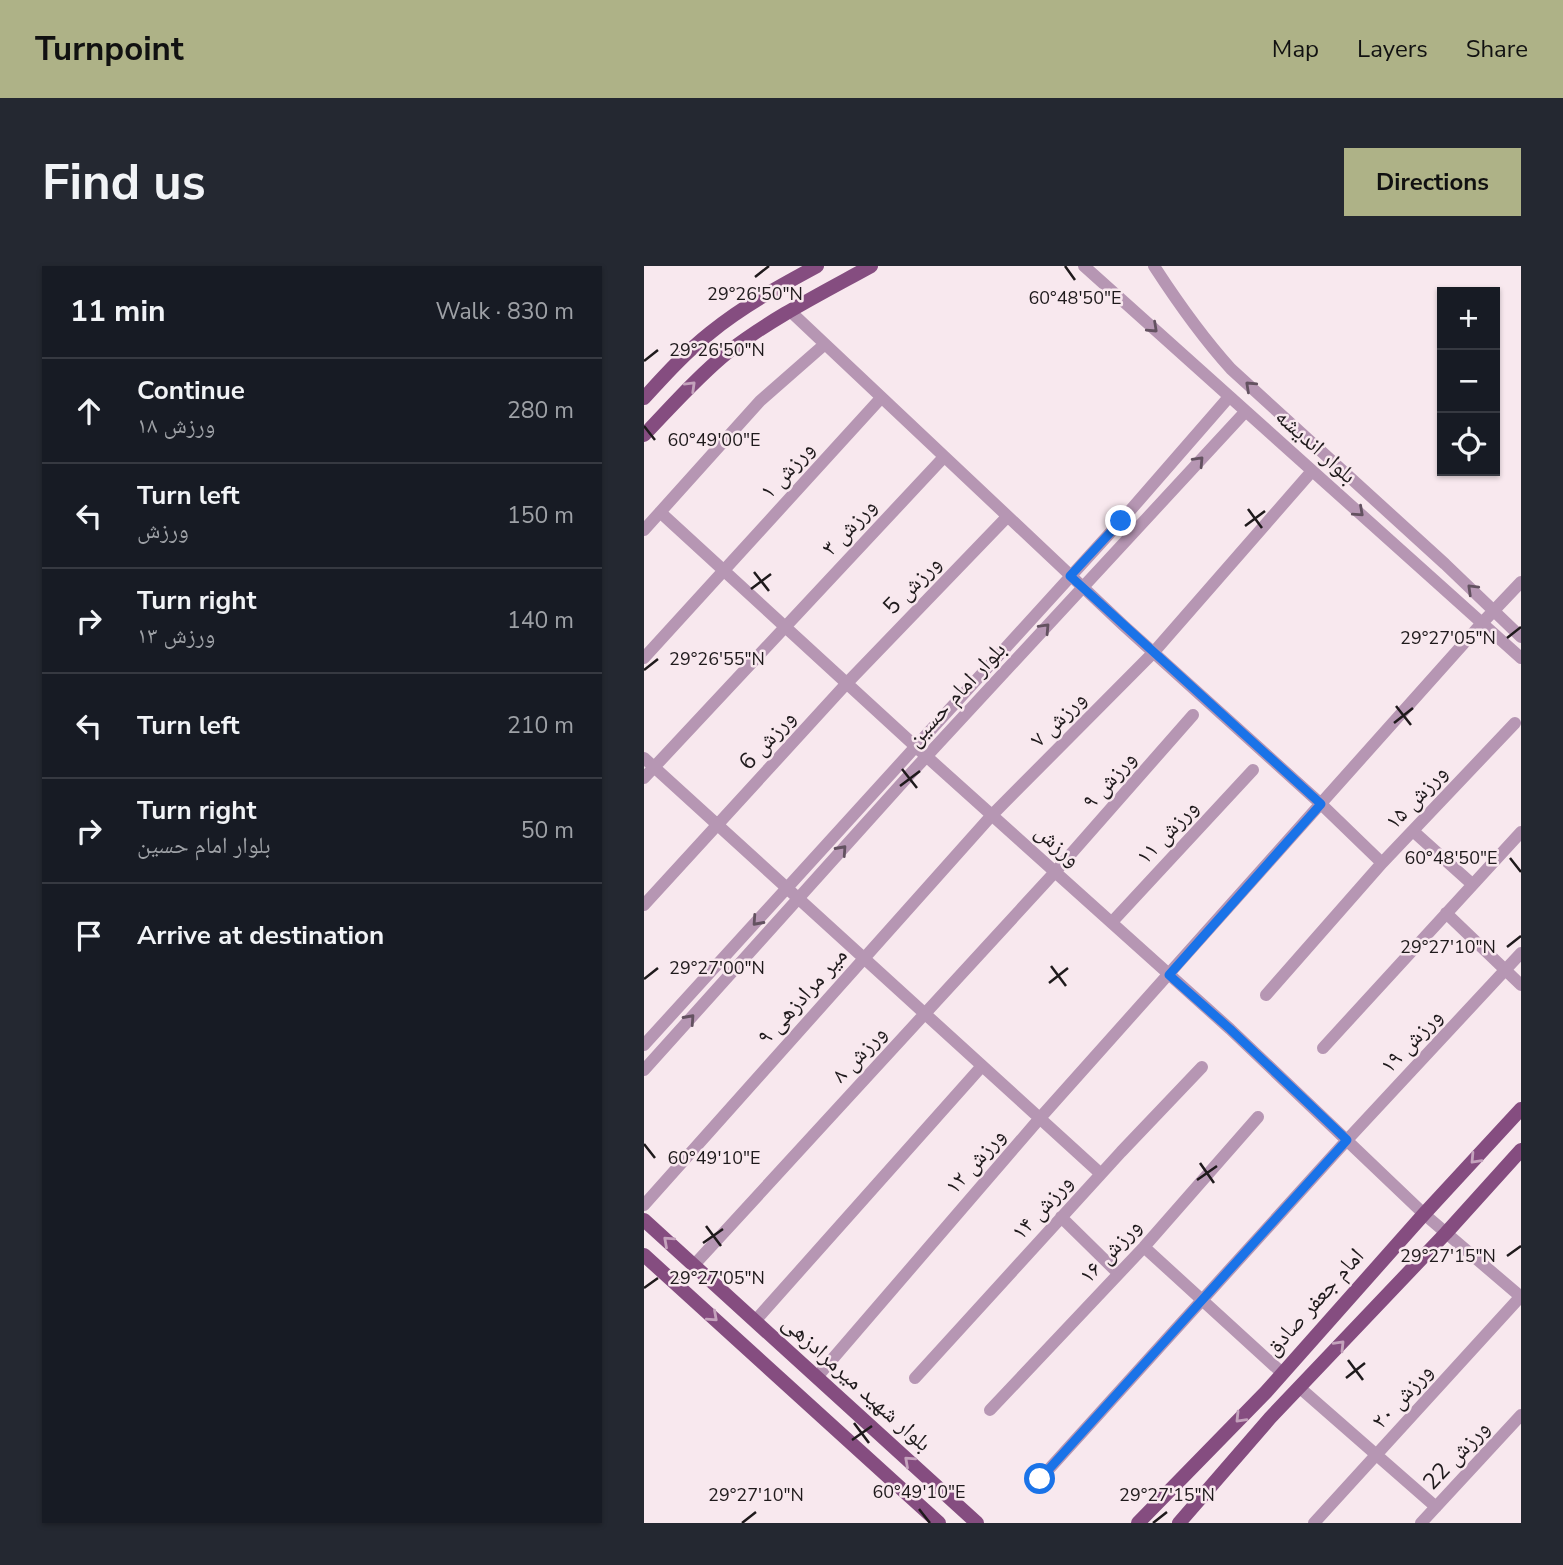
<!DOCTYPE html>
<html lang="en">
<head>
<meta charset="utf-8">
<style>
  :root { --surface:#171b24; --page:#242831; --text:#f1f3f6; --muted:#9ea1a6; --line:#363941; --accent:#aeb287 }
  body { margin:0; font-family:"Nunito Sans","Noto Naskh Arabic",sans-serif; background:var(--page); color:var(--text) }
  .controls { position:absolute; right:21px; top:21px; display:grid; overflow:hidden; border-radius:0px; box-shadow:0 2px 5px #0004 }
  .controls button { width:63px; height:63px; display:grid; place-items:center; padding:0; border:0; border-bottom:2px solid var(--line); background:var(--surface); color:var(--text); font:35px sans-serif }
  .stop { position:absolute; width:21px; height:21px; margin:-16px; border:5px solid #1a73e8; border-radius:50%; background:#fff }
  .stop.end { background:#1a73e8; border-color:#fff; box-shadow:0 2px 7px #0008 }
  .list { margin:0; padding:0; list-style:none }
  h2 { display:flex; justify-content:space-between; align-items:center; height:91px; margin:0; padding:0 28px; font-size:30px }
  h2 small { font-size:23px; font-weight:400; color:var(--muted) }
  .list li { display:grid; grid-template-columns:46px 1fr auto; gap:21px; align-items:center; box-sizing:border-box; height:105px; padding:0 28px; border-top:2px solid var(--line) }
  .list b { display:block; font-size:26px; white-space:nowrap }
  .list p { margin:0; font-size:23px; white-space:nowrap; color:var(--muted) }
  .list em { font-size:23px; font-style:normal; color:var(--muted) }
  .icon { flex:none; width:38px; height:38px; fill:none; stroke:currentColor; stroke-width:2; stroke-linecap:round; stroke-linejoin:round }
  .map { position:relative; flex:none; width:877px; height:1257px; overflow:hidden; border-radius:0px }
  header { display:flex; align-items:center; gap:42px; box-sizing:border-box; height:98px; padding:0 35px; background:var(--accent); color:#111 }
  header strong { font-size:33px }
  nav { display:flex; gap:38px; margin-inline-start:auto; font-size:24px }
  .intro { display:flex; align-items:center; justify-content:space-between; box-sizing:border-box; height:168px; padding:0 42px }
  h1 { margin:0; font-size:49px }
  .button { padding:18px 32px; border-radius:0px; background:var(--accent); color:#111; font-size:24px; font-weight:700 }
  main { display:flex; gap:42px; padding:0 42px }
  aside { flex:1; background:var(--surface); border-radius:0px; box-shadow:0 2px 5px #0004 }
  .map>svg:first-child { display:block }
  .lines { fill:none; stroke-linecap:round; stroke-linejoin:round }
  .minor { stroke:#b696b3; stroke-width:12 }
  .major { stroke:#854d80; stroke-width:14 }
  .oneway { stroke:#635260 }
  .oneway2 { stroke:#c4a2bc }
  .route { stroke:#1a73e8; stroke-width:9 }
  .ticks { fill:none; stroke:#1f1a1c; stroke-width:2.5 }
  .labels { text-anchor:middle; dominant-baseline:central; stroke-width:5; stroke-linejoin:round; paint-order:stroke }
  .street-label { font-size:23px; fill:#1f1a1c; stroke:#f8e8ee }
  .ticks-label { font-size:18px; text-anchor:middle; fill:#1f1a1c; stroke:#f8e8ee; stroke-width:5; stroke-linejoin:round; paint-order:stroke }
</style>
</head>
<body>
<header>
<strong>Turnpoint</strong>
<nav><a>Map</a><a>Layers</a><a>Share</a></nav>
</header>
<div class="intro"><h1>Find us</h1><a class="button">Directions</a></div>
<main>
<aside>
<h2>11 min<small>Walk · 830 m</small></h2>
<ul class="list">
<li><svg class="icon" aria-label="ahead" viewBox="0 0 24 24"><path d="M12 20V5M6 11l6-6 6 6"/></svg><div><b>Continue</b><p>ورزش ۱۸</p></div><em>280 m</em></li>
<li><svg class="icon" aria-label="left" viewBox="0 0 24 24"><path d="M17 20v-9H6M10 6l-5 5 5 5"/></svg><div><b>Turn left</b><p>ورزش</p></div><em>150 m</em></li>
<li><svg class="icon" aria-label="right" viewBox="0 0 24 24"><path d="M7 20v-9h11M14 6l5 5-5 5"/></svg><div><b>Turn right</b><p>ورزش ۱۳</p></div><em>140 m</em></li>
<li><svg class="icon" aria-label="left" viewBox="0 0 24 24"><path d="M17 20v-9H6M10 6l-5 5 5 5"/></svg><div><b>Turn left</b></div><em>210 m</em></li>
<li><svg class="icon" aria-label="right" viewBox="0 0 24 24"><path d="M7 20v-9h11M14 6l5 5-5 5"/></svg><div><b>Turn right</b><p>بلوار امام حسین</p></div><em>50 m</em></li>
<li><svg class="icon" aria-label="arrive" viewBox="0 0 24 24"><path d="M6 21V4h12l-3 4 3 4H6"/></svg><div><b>Arrive at destination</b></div></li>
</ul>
</aside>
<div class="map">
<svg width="877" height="1257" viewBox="0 0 877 1257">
  <rect width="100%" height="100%" fill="#f8e8ee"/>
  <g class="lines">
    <path class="minor" d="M440 0 877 392
      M510 0C534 37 558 71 587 103L801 298 877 371
      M146 45 479 359 677 538 738 597
      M16 246 282 490 586 763 780 948 877 1031
      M0 264 116 135 181 78
      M0 392 237 132
      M0 492 457 908
      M0 512 300 191
      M769 565 828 618
      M0 639 203 417 363 251
      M802 647 877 719
      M468 656 609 504
      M622 729 738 597 871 457
      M0 779 477 255 585 131
      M679 782 877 566
      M0 804 268 506 601 146
      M0 939 348 549 509 387 668 205
      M417 951 474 1007
      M500 981 637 1106
      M50 999 411 606 549 449
      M111 1055 338 800
      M173 1111 396 852 838 357 877 316
      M271 1112 477 886 558 801
      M656 1122 792 1241
      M346 1144 500 981 614 851
      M396 1213 703 874 877 687
      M670 1257 877 1030
      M777 1257 877 1149"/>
    <path class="major" d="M0 132C21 109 42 86 66 67 99 40 136 20 173 0
      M0 169C27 141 53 111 84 86 128 52 178 27 227 0
      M0 954 333 1257
      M0 989 295 1257
      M494 1257 622 1126 780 948 877 843
      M535 1257 626 1152 802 967 877 884"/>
  </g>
  <defs><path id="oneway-chevron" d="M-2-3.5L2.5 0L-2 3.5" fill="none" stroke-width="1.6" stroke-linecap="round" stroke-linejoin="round" transform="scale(1.75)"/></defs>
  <g class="oneway">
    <use href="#oneway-chevron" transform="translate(509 62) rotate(43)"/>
    <use href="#oneway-chevron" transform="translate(606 120) rotate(-137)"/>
    <use href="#oneway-chevron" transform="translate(555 195) rotate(-47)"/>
    <use href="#oneway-chevron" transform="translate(715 246) rotate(42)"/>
    <use href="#oneway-chevron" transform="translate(828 323) rotate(-136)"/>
    <use href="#oneway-chevron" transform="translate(401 362) rotate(-47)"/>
    <use href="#oneway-chevron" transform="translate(198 584) rotate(-48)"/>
    <use href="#oneway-chevron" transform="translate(113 655) rotate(132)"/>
    <use href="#oneway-chevron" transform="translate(46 753) rotate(-48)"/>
  </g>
  <g class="oneway2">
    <use href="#oneway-chevron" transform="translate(47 120) rotate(-44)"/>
    <use href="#oneway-chevron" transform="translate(831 893) rotate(133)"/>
    <use href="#oneway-chevron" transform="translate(24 975) rotate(-138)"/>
    <use href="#oneway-chevron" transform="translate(69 1051) rotate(42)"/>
    <use href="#oneway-chevron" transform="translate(696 1079) rotate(-46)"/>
    <use href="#oneway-chevron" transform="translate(596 1152) rotate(134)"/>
    <use href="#oneway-chevron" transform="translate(265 1195) rotate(-138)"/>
  </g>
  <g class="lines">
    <path class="route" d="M396 1213 703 874 586 763 525 709 677 538 426 310 477 255"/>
  </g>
  <path class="ticks" d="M421 0 431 14M111 11 125 0M0 95 14 84M0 160 11 174M604 243 618 262M601 260 621 245M110 306 125 325M107 323 127 308M863 372 877 361M0 404 14 393M752 440 767 459M750 457 769 442M258 503 273 522M256 520 276 505M866 592 877 606M863 681 877 670M407 700 422 720M0 713 14 702M405 717 424 702M0 878 11 892M556 897 570 917M553 914 573 900M62 960 77 980M59 977 79 963M863 990 877 980M0 1022 14 1012M704 1094 719 1114M702 1112 721 1097M210 1157 225 1177M208 1174 228 1160M275 1243 286 1257M98 1257 112 1246M509 1257 523 1246"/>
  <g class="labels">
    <g class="street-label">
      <text transform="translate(672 180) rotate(42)">بلوار اندیشه</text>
      <text transform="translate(143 204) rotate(-48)">ورزش ۱</text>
      <text transform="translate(205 261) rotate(-47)">ورزش ۳</text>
      <text transform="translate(268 319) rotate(-46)">ورزش 5</text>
      <text transform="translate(312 428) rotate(-47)">بلوار امام حسین</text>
      <text transform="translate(414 453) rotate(-45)">ورزش ۷</text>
      <text transform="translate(123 474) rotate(-48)">ورزش 6</text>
      <text transform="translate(465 514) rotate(-49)">ورزش ۹</text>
      <text transform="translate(772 531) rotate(-47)">ورزش ۱۵</text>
      <text transform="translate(523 566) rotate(-47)">ورزش ۱۱</text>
      <text transform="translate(414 579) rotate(42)">ورزش</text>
      <text transform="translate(158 730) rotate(-48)">میر مرادزهی ۹</text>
      <text transform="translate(767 775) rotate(-47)">ورزش ۱۹</text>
      <text transform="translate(215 788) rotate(-47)">ورزش ۸</text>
      <text transform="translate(331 895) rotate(-49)">ورزش ۱۲</text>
      <text transform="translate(398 941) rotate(-48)">ورزش ۱۴</text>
      <text transform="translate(466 985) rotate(-47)">ورزش ۱۶</text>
      <text transform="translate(670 1036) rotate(-48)">امام جعفر صادق</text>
      <text transform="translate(213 1117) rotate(42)">بلوار شهید میرمرادزهی</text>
      <text transform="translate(758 1130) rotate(-48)">ورزش ۲۰</text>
      <text transform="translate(812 1189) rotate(-47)">ورزش 22</text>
    </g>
  </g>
  <g class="ticks-label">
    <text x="111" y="34">29°26'50"N</text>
    <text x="431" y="38">60°48'50"E</text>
    <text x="73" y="90">29°26'50"N</text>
    <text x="70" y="180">60°49'00"E</text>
    <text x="804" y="378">29°27'05"N</text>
    <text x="73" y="399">29°26'55"N</text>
    <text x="807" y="598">60°48'50"E</text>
    <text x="804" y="687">29°27'10"N</text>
    <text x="73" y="708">29°27'00"N</text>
    <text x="70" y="898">60°49'10"E</text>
    <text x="804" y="996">29°27'15"N</text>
    <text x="73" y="1018">29°27'05"N</text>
    <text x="275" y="1232">60°49'10"E</text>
    <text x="112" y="1235">29°27'10"N</text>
    <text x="523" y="1235">29°27'15"N</text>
  </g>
</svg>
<div class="controls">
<button>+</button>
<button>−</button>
<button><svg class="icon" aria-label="locate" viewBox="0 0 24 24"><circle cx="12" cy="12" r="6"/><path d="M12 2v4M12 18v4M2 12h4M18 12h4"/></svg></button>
</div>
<div class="stop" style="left:396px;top:1213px"></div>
<div class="stop end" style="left:477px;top:255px"></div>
</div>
</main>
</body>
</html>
